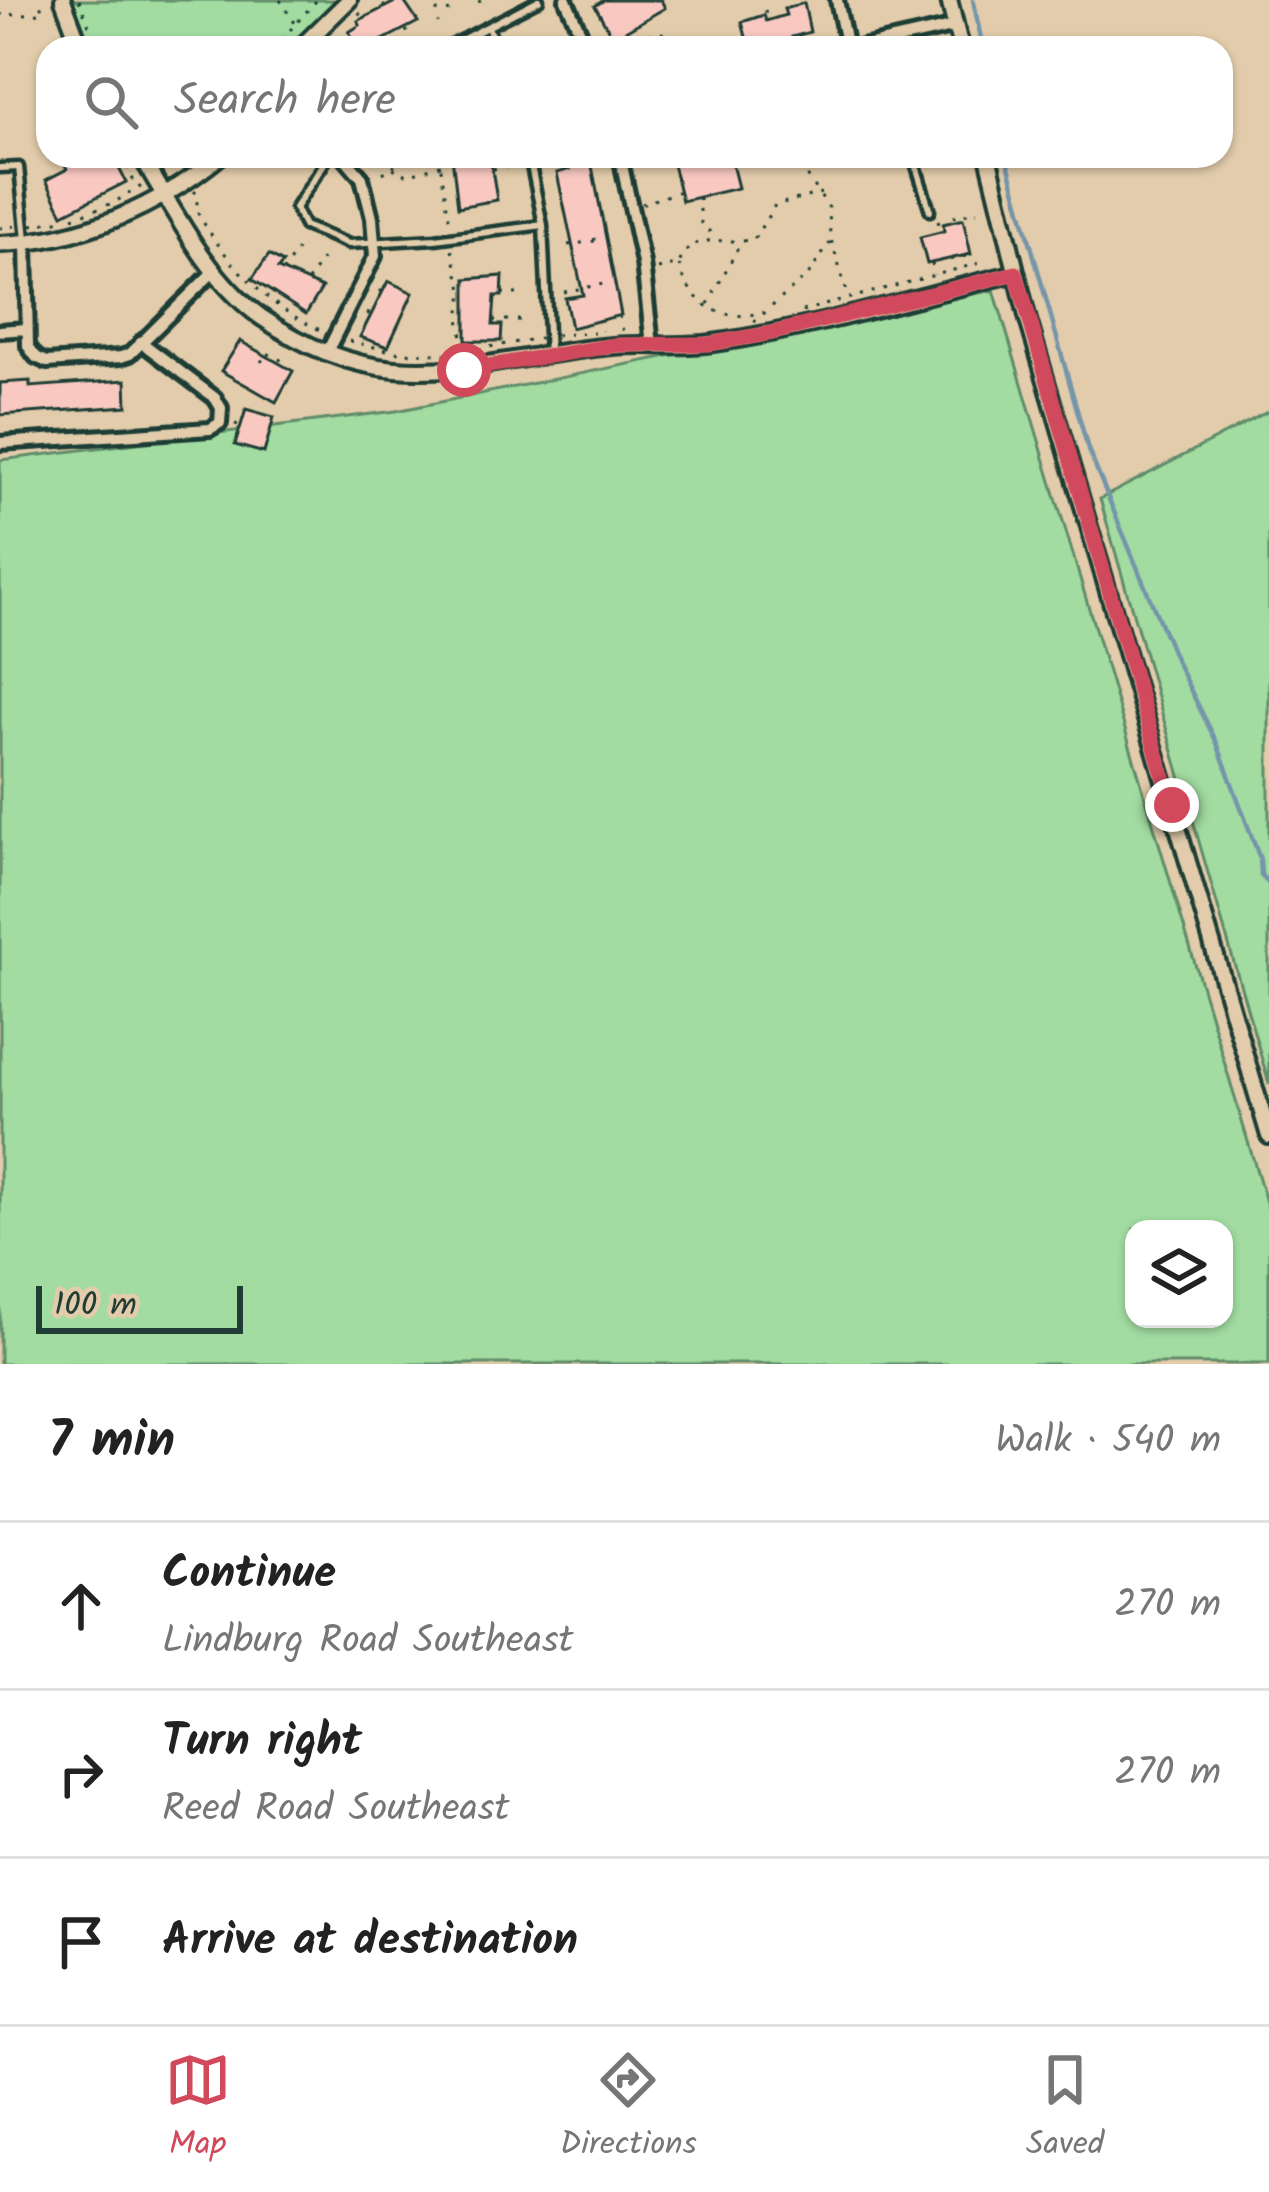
<!DOCTYPE html>
<html lang="en">
<head>
<meta charset="utf-8">
<style>
  :root { --surface:#fff; --page:#f6f6f6; --text:#222; --muted:#767676; --line:#e0e0e0; --accent:#d1495b }
  body { margin:0; font-family:Kalam,sans-serif; background:var(--page); color:var(--text) }
  .controls { position:absolute; right:36px; bottom:36px; display:grid; overflow:hidden; border-radius:24px; box-shadow:0 3px 9px #0004 }
  .controls button { width:108px; height:108px; display:grid; place-items:center; padding:0; border:0; border-bottom:3px solid var(--line); background:var(--surface); color:var(--text); font:60px sans-serif }
  .scale { position:absolute; left:36px; bottom:30px; width:207px; box-sizing:border-box; padding-left:12px; border:6px solid #1f3d34; border-top:0; font-size:33px; line-height:42px; white-space:nowrap; color:#1f3d34; -webkit-text-stroke:9px #e2ccab; paint-order:stroke }
  .stop { position:absolute; width:36px; height:36px; margin:-27px; border:9px solid #d1495b; border-radius:50%; background:#fff }
  .stop.end { background:#d1495b; border-color:#fff; box-shadow:0 3px 12px #0008 }
  .list { margin:0; padding:0; list-style:none }
  h2 { display:flex; justify-content:space-between; align-items:center; height:156px; margin:0; padding:0 48px; font-size:51px }
  h2 small { font-size:39px; font-weight:400; color:var(--muted) }
  .list li { display:grid; grid-template-columns:78px 1fr auto; gap:36px; align-items:center; box-sizing:border-box; height:168px; padding:0 48px; border-top:3px solid var(--line) }
  .list b { display:block; font-size:45px; white-space:nowrap }
  .list p { margin:0; font-size:39px; white-space:nowrap; color:var(--muted) }
  .list em { font-size:39px; font-style:normal; color:var(--muted) }
  .icon { flex:none; width:66px; height:66px; fill:none; stroke:currentColor; stroke-width:2; stroke-linecap:round; stroke-linejoin:round }
  .map { position:relative; flex:none; width:1269px; height:1364px; overflow:hidden }
  .search { position:absolute; background:var(--surface); box-shadow:0 3px 9px #0004; left:36px; right:36px; top:36px; height:132px; display:flex; align-items:center; gap:30px; box-sizing:border-box; padding:0 42px; border-radius:36px; color:var(--muted); font-size:45px }
  .sheet { height:660px; background:var(--surface) }
  nav { display:flex; justify-content:space-around; align-items:center; box-sizing:border-box; height:168px; border-top:3px solid var(--line); background:var(--surface); font-size:33px; color:var(--muted) }
  nav a { display:grid; justify-items:center; gap:6px }
  nav .on { color:var(--accent) }
  .map>svg:first-child { display:block }
  .green { fill:#a2dca1; stroke:#608c6a; stroke-width:3; fill-rule:evenodd }
  .lines { fill:none; stroke-linecap:round; stroke-linejoin:round }
  .stream { stroke:#7596a9; stroke-width:4.5 }
  .building { fill:#f9c9c1; stroke:#1f3d34; stroke-width:3 }
  .service-casing { stroke:#1f3d34; stroke-width:15 }
  .minor-casing { stroke:#1f3d34; stroke-width:20 }
  .tertiary-casing { stroke:#1f3d34; stroke-width:22 }
  .path { stroke:#1f3d34; stroke-width:3; stroke-dasharray:3 9; stroke-linecap:butt }
  .service { stroke:#e2ccab; stroke-width:6 }
  .minor { stroke:#e2ccab; stroke-width:10 }
  .tertiary { stroke:#e2ccab; stroke-width:14 }
  .route { stroke:#d1495b; stroke-width:15 }
</style>
</head>
<body>
<div class="map">
<svg width="1269" height="1364" viewBox="0 0 1269 1364">
  <rect width="100%" height="100%" fill="#e2ccab"/>
  <filter id="ink" filterUnits="userSpaceOnUse"><feTurbulence type="fractalNoise" baseFrequency=".00833" numOctaves="2"/><feDisplacementMap in="SourceGraphic" scale="24" xChannelSelector="R" yChannelSelector="G"/><feConvolveMatrix kernelMatrix="1 2 1 2 8 2 1 2 1" color-interpolation-filters="sRGB"/></filter>
  <g filter="url(#ink)">
    <path class="green" d="M63 0H349L300 48H81Z
      M994 290 1269 1212V1364H0V460L396 411ZM1134 1229H1224V1319H1134Z
      M1269 411V1084L1100 499Z"/>
    <g class="lines">
      <path class="stream" d="M973 0 983 48
        M1006 156 1088 449 1176 661 1217 743 1260 859 1261 875 1269 884"/>
    </g>
    <path class="building" d="M399 0H403L418 22 379 42 383 48H359L349 32 360 25 358 21Z
      M604 0H661L665 8 613 38 595 6Z
      M804 3 810 32 792 37 793 41 749 48 742 22 764 15 766 21 786 15 784 9Z
      M61 156H113L126 182 63 214 46 180 67 169Z
      M452 156H490L497 200 458 207Z
      M567 156H590L621 315 571 328 565 298 583 295 557 173 570 169Z
      M671 156H730L738 188 682 201Z
      M963 219 971 254 927 264 920 237 944 231 943 224Z
      M269 255 283 263 278 269 322 288 306 314 252 279Z
      M503 276 502 296H495L493 325H502L501 341H466V279Z
      M388 281 413 293 388 347 360 337Z
      M240 341 293 371 276 402 221 371Z
      M126 380 127 406 0 415V383L30 381V387Z
      M246 409 274 417 264 453 235 445Z"/>
    <g class="lines">
      <defs>
        <path id="service" d="M488 27 496 48
          M446 48 539 0
          M329 156 295 208 304 226 349 244 435 239 543 225
          M529 156 543 225 549 355
          M913 156 930 211
          M0 168 19 167 26 240"/>
        <path id="minor" d="M566 0 587 48
          M837 0 847 48
          M858 48 956 26
          M620 156 643 263 652 345
          M26 243 28 346 36 357 47 362 121 357 130 354 215 270
          M0 331 26 329
          M327 352 375 256 372 218 362 178 343 156
          M0 443 210 429 220 423 221 408 215 398 141 342"/>
        <path id="tertiary" d="M63 0 81 48
          M949 0 961 48
          M300 48 349 0
          M141 156C174 210 208 280 261 317 391 407 476 358 613 346 646 343 680 348 713 343 816 328 916 297 1016 273
          M988 156 1028 320 1269 1136
          M0 244C81 241 158 207 220 156"/>
      </defs>
      <use href="#service" class="service-casing"/>
      <use href="#minor" class="minor-casing"/>
      <use href="#tertiary" class="tertiary-casing"/>
      <path class="path" d="M79 0 98 48
        M280 0 299 29
        M430 0 437 10 438 23
        M479 0 481 5
        M383 7 391 0
        M448 10 451 18
        M765 10 768 21
        M359 12 362 19
        M0 15 43 13 39 0
        M406 30 410 37
        M381 40 386 48
        M274 48 317 0
        M616 48 656 32 665 34 669 48
        M122 156 136 186
        M439 156 450 225
        M794 156 829 208 830 236 848 296
        M838 156 839 171 846 172
        M160 158 176 166 188 156
        M552 162 576 156
        M393 168 407 175 441 165
        M493 169 507 167
        M383 173 395 165
        M194 191 198 195 196 210C225 261 267 308 323 331
        M699 197 701 223 715 237
        M642 204 680 191
        M73 217 113 203 145 184
        M953 217 977 212
        M938 221 941 232
        M32 225 64 220
        M0 228 16 226
        M594 238 596 244
        M568 245 595 241
        M452 250 463 293 459 317 464 352
        M964 255 967 267
        M951 258 955 270
        M932 263 934 275
        M679 265C690 305 724 324 763 312
        M658 269 679 264C693 227 726 247 754 239L775 205 821 193
        M283 272 297 250
        M308 281 322 259
        M380 290 382 292
        M564 292 603 284 605 290
        M502 293 518 294
        M708 304 740 244
        M802 311 987 261
        M367 313 371 315
        M619 316 623 331
        M599 319 602 331
        M493 320H520
        M754 322 809 274 830 243
        M556 335 594 333
        M349 341 400 353 446 354
        M455 353 541 338
        M261 362 267 353 283 361 286 355
        M235 424 241 426"/>
      <use href="#service" class="service"/>
      <use href="#minor" class="minor"/>
      <use href="#tertiary" class="tertiary"/>
    </g>
  </g>
  <g class="lines" filter="url(#ink)">
    <path class="route" d="M464 370 616 345 708 344 772 333 1016 273 1172 805"/>
  </g>
</svg>
<div class="controls">
<button><svg class="icon" aria-label="layers" viewBox="0 0 24 24"><path d="M12 4l9 5-9 5-9-5zM3 14l9 5 9-5"/></svg></button>
</div>
<div class="scale">100 m</div>
<div class="stop" style="left:464px;top:370px"></div>
<div class="stop end" style="left:1172px;top:805px"></div>
<div class="search"><svg class="icon" aria-label="search" viewBox="0 0 24 24"><circle cx="10" cy="10" r="6"/><path d="M15 15l6 6"/></svg>Search here</div>
</div>
<section class="sheet">
<h2>7 min<small>Walk · 540 m</small></h2>
<ul class="list">
<li><svg class="icon" aria-label="ahead" viewBox="0 0 24 24"><path d="M12 20V5M6 11l6-6 6 6"/></svg><div><b>Continue</b><p>Lindburg Road Southeast</p></div><em>270 m</em></li>
<li><svg class="icon" aria-label="right" viewBox="0 0 24 24"><path d="M7 20v-9h11M14 6l5 5-5 5"/></svg><div><b>Turn right</b><p>Reed Road Southeast</p></div><em>270 m</em></li>
<li><svg class="icon" aria-label="arrive" viewBox="0 0 24 24"><path d="M6 21V4h12l-3 4 3 4H6"/></svg><div><b>Arrive at destination</b></div></li>
</ul>
</section>
<nav>
<a class="on"><svg class="icon" aria-label="map" viewBox="0 0 24 24"><path d="M3 6l6-2 6 2 6-2v14l-6 2-6-2-6 2zM9 4v14M15 6v14"/></svg>Map</a>
<a><svg class="icon" aria-label="directions" viewBox="0 0 24 24"><path d="M12 3l9 9-9 9-9-9zM9 14v-3h6M13 9l2 2-2 2"/></svg>Directions</a>
<a><svg class="icon" aria-label="saved" viewBox="0 0 24 24"><path d="M7 4h10v16l-5-4-5 4z"/></svg>Saved</a>
</nav>
</body>
</html>
